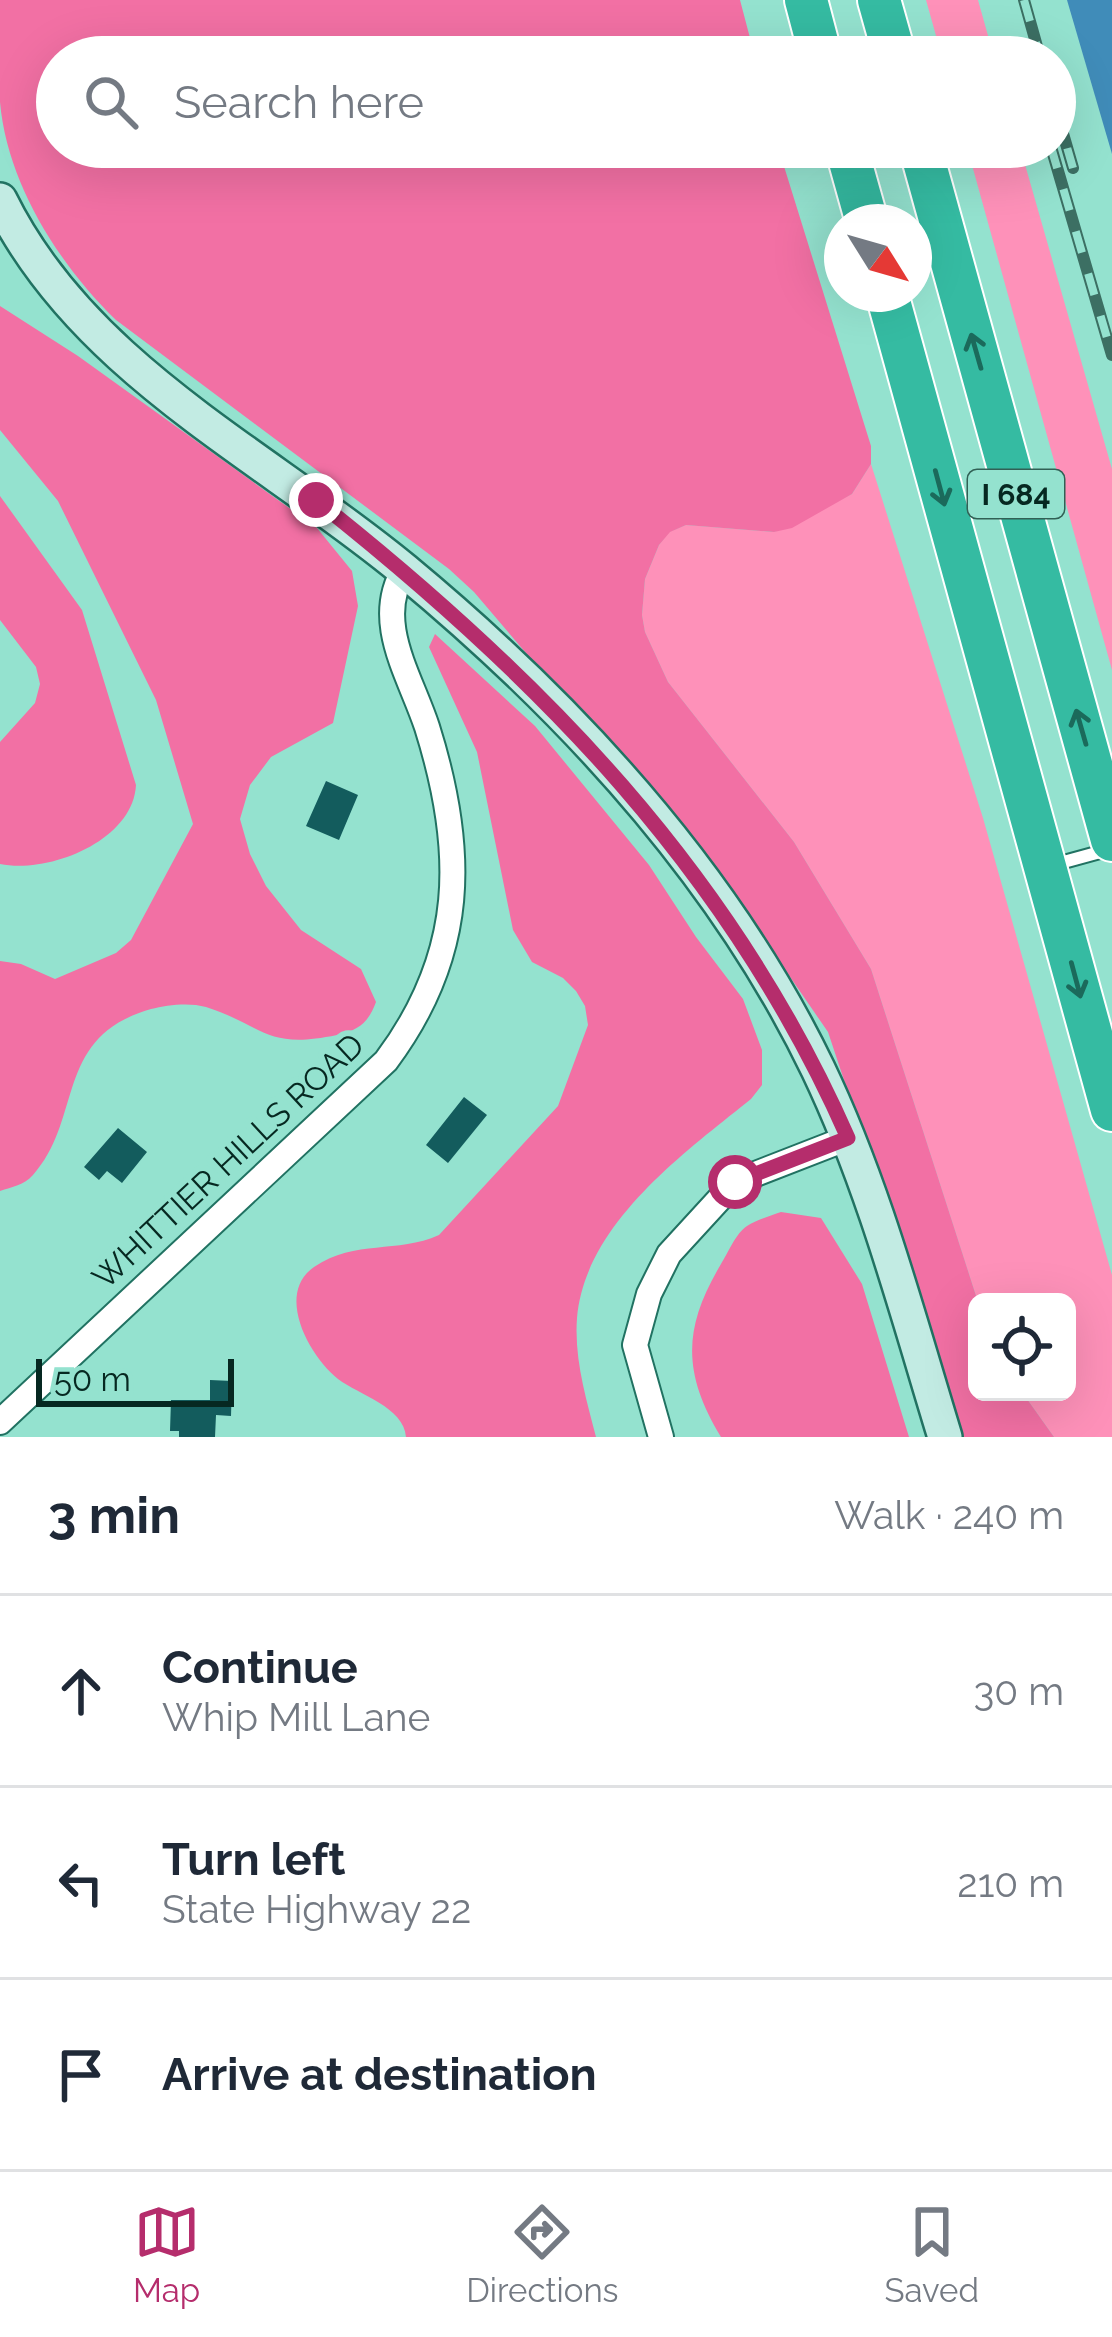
<!DOCTYPE html>
<html lang="en">
<head>
<meta charset="utf-8">
<style>
  :root { --surface:#fff; --page:#f6f6f7; --text:#1f2937; --muted:#747a83; --line:#e0e1e3; --accent:#b52d6c }
  body { margin:0; font-family:Raleway,sans-serif; background:var(--page); color:var(--text) }
  .controls { position:absolute; right:36px; bottom:36px; display:grid; overflow:hidden; border-radius:18px; box-shadow:0 12px 48px #0002 }
  .controls button { width:108px; height:108px; display:grid; place-items:center; padding:0; border:0; border-bottom:3px solid var(--line); background:var(--surface); color:var(--text); font:60px sans-serif }
  .compass { position:absolute; left:824px; top:204px; width:108px; height:108px; border-radius:50%; background:var(--surface); box-shadow:0 12px 48px #0002; rotate:127deg }
  .scale { position:absolute; left:36px; bottom:30px; width:198px; box-sizing:border-box; padding-left:12px; border:6px solid #062821; border-top:0; font-size:33px; line-height:42px; white-space:nowrap; color:#062821; -webkit-text-stroke:9px #94e2cf; paint-order:stroke }
  .stop { position:absolute; width:36px; height:36px; margin:-27px; border:9px solid #b52d6c; border-radius:50%; background:#fff }
  .stop.end { background:#b52d6c; border-color:#fff; box-shadow:0 3px 12px #0008 }
  .list { margin:0; padding:0; list-style:none }
  h2 { display:flex; justify-content:space-between; align-items:center; height:156px; margin:0; padding:0 48px; font-size:51px }
  h2 small { font-size:39px; font-weight:400; color:var(--muted) }
  .list li { display:grid; grid-template-columns:78px 1fr auto; gap:36px; align-items:center; box-sizing:border-box; height:192px; padding:0 48px; border-top:3px solid var(--line) }
  .list b { display:block; font-size:45px; white-space:nowrap }
  .list p { margin:0; font-size:39px; white-space:nowrap; color:var(--muted) }
  .list em { font-size:39px; font-style:normal; color:var(--muted) }
  .icon { flex:none; width:66px; height:66px; fill:none; stroke:currentColor; stroke-width:2; stroke-linecap:round; stroke-linejoin:round }
  .map { position:relative; flex:none; width:1112px; height:1437px; overflow:hidden }
  .search { position:absolute; background:var(--surface); box-shadow:0 12px 48px #0002; left:36px; right:36px; top:36px; height:132px; display:flex; align-items:center; gap:30px; box-sizing:border-box; padding:0 42px; border-radius:66px; color:var(--muted); font-size:45px }
  .sheet { height:732px; background:var(--surface) }
  nav { display:flex; justify-content:space-around; align-items:center; box-sizing:border-box; height:168px; border-top:3px solid var(--line); background:var(--surface); font-size:33px; color:var(--muted) }
  nav a { display:grid; justify-items:center; gap:6px }
  nav .on { color:var(--accent) }
  .map>svg:first-child { display:block }
  .green { fill:#fe91b9 }
  .forest { fill:#f270a4 }
  .water { fill:#408cb9 }
  .building { fill:#135c5d }
  .lines { fill:none; stroke-linecap:round; stroke-linejoin:round }
  .lane-casing { stroke:#217262; stroke-width:16 }
  .street-casing { stroke:#217262; stroke-width:28 }
  .secondary-casing { stroke:#217262; stroke-width:38 }
  .highway-casing { stroke:#fff; stroke-width:46 }
  .lane { stroke:#fff; stroke-width:12 }
  .street { stroke:#fff; stroke-width:24 }
  .secondary { stroke:#c2ebe3; stroke-width:33 }
  .highway { stroke:#35bba2; stroke-width:42 }
  .rail-casing { stroke:#3c6f63; stroke-width:12 }
  .rail { stroke:#94e2cf; stroke-width:8; stroke-dasharray:22; stroke-linecap:butt }
  .oneway { stroke:#1b6a5b }
  .route { stroke:#b52d6c; stroke-width:15 }
  .labels { text-anchor:middle; dominant-baseline:central; stroke-width:12; stroke-linejoin:round; paint-order:stroke }
  .shield { fill:#94e2cf; stroke:#316055; stroke-width:3 }
  .shield-label { font-size:30px; font-weight:bold; fill:#062821 }
  .street-label { font-size:33px; fill:#062821; stroke:#94e2cf }
</style>
</head>
<body>
<div class="map">
<svg width="1112" height="1437" viewBox="0 0 1112 1437">
  <rect width="100%" height="100%" fill="#94e2cf"/>
  <path class="green" d="M926 0H978L994 57H942Z
    M967 147H1020L1112 469V670Z
    M871 464 983 818 1112 1275V1437H1054L1022 1392H1067V1302H978L871 969 794 842 668 682 645 632 642 615 645 579 659 545 669 532 686 525 774 532 852 494Z"/>
  <path class="forest" d="M0 0H740L755 57H57V147H778L871 446V464L852 494 792 528 774 532 686 525 670 532 659 545 645 579 642 615 645 632 668 682 794 842 871 969 978 1302 977 1392H1022L1054 1437H963L828 1032 739 903 474 592 449 569 116 320C59 265 7 183 0 102 0 69 0 34 0 0Z
    M0 306 78 356 317 528 352 571 358 606 333 723 271 757 250 785 240 819 250 854 266 886 301 930 361 969 376 1002C368 1023 359 1030 337 1035 265 1050 265 1026 206 1007 189 1002 167 1005 151 1009 53 1037 84 1118 33 1175 24 1185 12 1187 0 1191V961L21 964 55 979 116 953 131 940 193 824 156 700 58 501 0 430Z
    M0 496 82 610 136 785C133 841 49 874 0 864V742L35 703 40 684 36 667 0 620Z
    M435 634 535 726 649 865 696 937 743 999 762 1050V1085L751 1099C684 1153 585 1224 577 1318 574 1359 586 1398 596 1437H406C404 1407 359 1395 338 1379 309 1356 275 1294 314 1267 356 1239 397 1254 439 1235L558 1106 588 1025 585 1006 576 991 563 978 532 962 513 930 477 752 429 647Z
    M781 1212 821 1218 862 1284 909 1437H721C682 1372 683 1328 721 1264 728 1253 736 1233 747 1226 756 1220 770 1216 781 1212Z"/>
  <path class="water" d="M1067 0H1112V154Z"/>
  <path class="building" d="M326 781 358 795 339 840 306 826Z
    M464 1097 487 1115 448 1163 426 1145Z
    M118 1128 147 1152 122 1183 107 1171 99 1180 84 1167Z
    M210 1380 232 1381 231 1416 216 1415 215 1437H179V1431H170L171 1400H210Z"/>
  <g class="lines">
    <defs>
      <path id="lane" d="M1049 866 1111 849"/>
      <path id="street" d="M0 1422 386 1061C466 954 466 851 427 727 410 675 373 622 404 570
        M661 1437 635 1345 649 1294 669 1254 735 1182 848 1138"/>
      <path id="secondary" d="M0 200C83 369 264 454 404 570 568 706 724 874 818 1069 874 1186 907 1313 945 1437"/>
      <path id="highway" d="M806 0 821 57
        M879 0 895 57
        M846 147 867 222
        M920 147 1112 840
        M887 294 1112 1110"/>
    </defs>
    <use href="#lane" class="lane-casing"/>
    <use href="#street" class="street-casing"/>
    <use href="#secondary" class="secondary-casing"/>
    <use href="#highway" class="highway-casing"/>
    <use href="#lane" class="lane"/>
    <use href="#street" class="street"/>
    <use href="#secondary" class="secondary"/>
    <use href="#highway" class="highway"/>
    <defs>
      <path id="rail" d="M1024 0 1040 57
        M1055 106 1073 168
        M1051 147 1112 355"/>
    </defs>
    <use href="#rail" class="rail-casing"/>
    <use href="#rail" class="rail"/>
  </g>
  <defs><path id="oneway-shaft" d="M-6 0H5M1.5-3L5.5 0L1.5 3" fill="none" stroke-width="1.6" stroke-linecap="round" stroke-linejoin="round" transform="scale(3)"/></defs>
  <g class="oneway">
    <use href="#oneway-shaft" transform="translate(976 351) rotate(-106)"/>
    <use href="#oneway-shaft" transform="translate(940 488) rotate(75)"/>
    <use href="#oneway-shaft" transform="translate(1081 727) rotate(-106)"/>
    <use href="#oneway-shaft" transform="translate(1076 980) rotate(75)"/>
  </g>
  <g class="lines">
    <path class="route" d="M316 500C541 678 731 872 848 1138L735 1182"/>
  </g>
  <g class="labels">
    <rect class="shield" x="968" y="470" width="96" height="48" rx="9"/>
    <g class="shield-label">
      <text x="1016" y="494">I 684</text>
    </g>
    <g class="street-label">
      <text transform="translate(228 1161) rotate(-43)">WHITTIER HILLS ROAD</text>
    </g>
  </g>
</svg>
<div class="controls">
<button><svg class="icon" aria-label="locate" viewBox="0 0 24 24"><circle cx="12" cy="12" r="6"/><path d="M12 2v4M12 18v4M2 12h4M18 12h4"/></svg></button>
</div>
<svg class="compass" viewBox="-18 -18 36 36"><path d="M0-13l5 13h-10z" fill="#e53935"/><path d="M0 13l5-13h-10z" fill="#747a83"/></svg>
<div class="scale">50 m</div>
<div class="stop" style="left:735px;top:1182px"></div>
<div class="stop end" style="left:316px;top:500px"></div>
<div class="search"><svg class="icon" aria-label="search" viewBox="0 0 24 24"><circle cx="10" cy="10" r="6"/><path d="M15 15l6 6"/></svg>Search here</div>
</div>
<section class="sheet">
<h2>3 min<small>Walk · 240 m</small></h2>
<ul class="list">
<li><svg class="icon" aria-label="ahead" viewBox="0 0 24 24"><path d="M12 20V5M6 11l6-6 6 6"/></svg><div><b>Continue</b><p>Whip Mill Lane</p></div><em>30 m</em></li>
<li><svg class="icon" aria-label="left" viewBox="0 0 24 24"><path d="M17 20v-9H6M10 6l-5 5 5 5"/></svg><div><b>Turn left</b><p>State Highway 22</p></div><em>210 m</em></li>
<li><svg class="icon" aria-label="arrive" viewBox="0 0 24 24"><path d="M6 21V4h12l-3 4 3 4H6"/></svg><div><b>Arrive at destination</b></div></li>
</ul>
</section>
<nav>
<a class="on"><svg class="icon" aria-label="map" viewBox="0 0 24 24"><path d="M3 6l6-2 6 2 6-2v14l-6 2-6-2-6 2zM9 4v14M15 6v14"/></svg>Map</a>
<a><svg class="icon" aria-label="directions" viewBox="0 0 24 24"><path d="M12 3l9 9-9 9-9-9zM9 14v-3h6M13 9l2 2-2 2"/></svg>Directions</a>
<a><svg class="icon" aria-label="saved" viewBox="0 0 24 24"><path d="M7 4h10v16l-5-4-5 4z"/></svg>Saved</a>
</nav>
</body>
</html>
